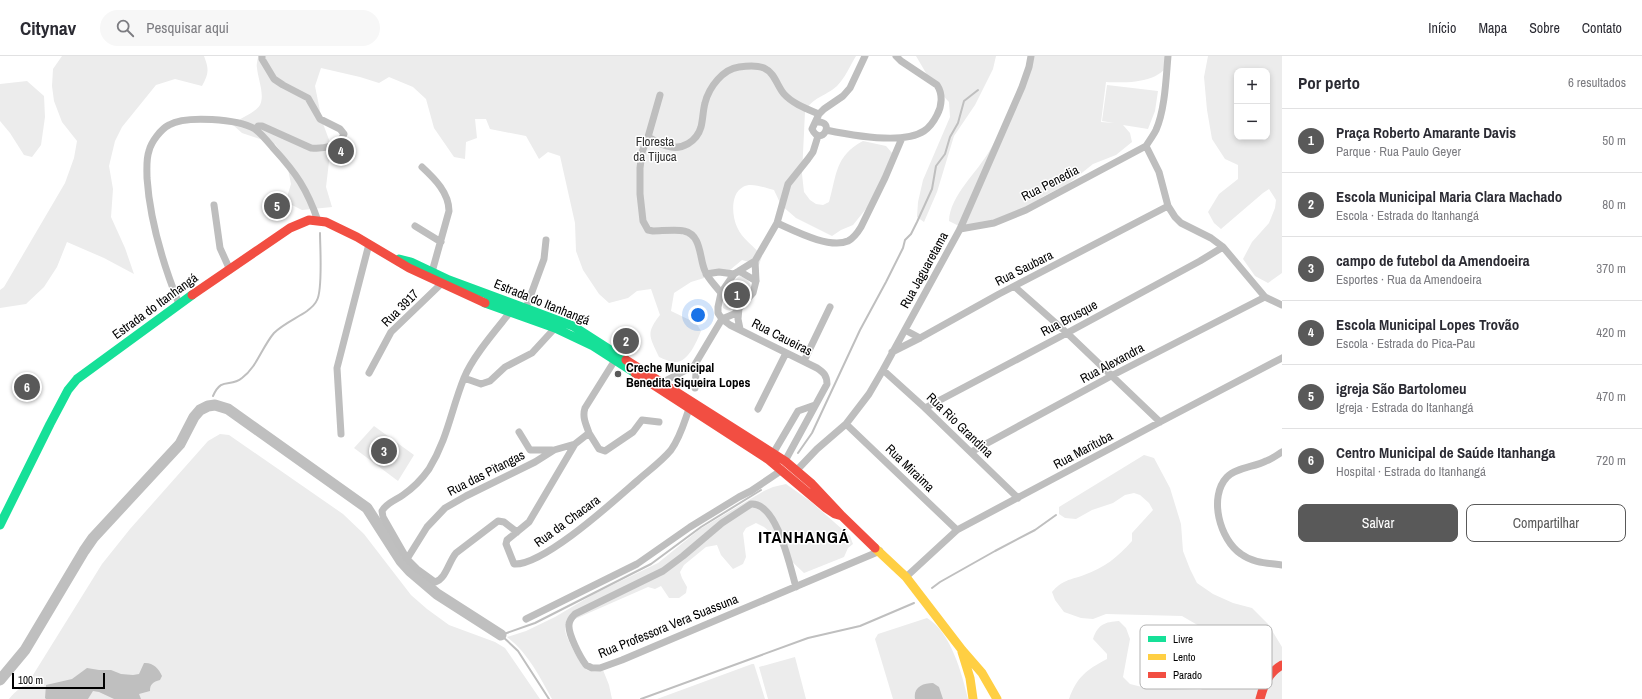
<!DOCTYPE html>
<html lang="pt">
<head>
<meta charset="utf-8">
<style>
  :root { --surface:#fff; --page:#f7f7f7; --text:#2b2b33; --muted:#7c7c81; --line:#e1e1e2; --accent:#595959 }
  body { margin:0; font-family:"Archivo Narrow",sans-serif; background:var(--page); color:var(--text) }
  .controls { position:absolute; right:12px; top:12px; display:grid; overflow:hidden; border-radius:8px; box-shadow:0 2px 6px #0003 }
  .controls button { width:36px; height:36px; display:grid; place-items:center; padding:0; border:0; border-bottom:1px solid var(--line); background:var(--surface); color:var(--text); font:20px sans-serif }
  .scale { position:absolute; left:12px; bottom:10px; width:93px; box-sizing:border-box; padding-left:4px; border:2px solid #000; border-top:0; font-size:11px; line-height:14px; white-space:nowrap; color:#000; -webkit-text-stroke:3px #fff; paint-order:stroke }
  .you { position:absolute; left:698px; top:259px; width:14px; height:14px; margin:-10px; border:3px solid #fff; border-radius:50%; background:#1a73e8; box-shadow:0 0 0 6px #1a73e833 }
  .badge { display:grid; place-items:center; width:26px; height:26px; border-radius:50%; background:var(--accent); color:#fff; font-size:13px; font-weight:700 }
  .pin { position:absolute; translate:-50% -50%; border:2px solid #fff; box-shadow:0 1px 4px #0006 }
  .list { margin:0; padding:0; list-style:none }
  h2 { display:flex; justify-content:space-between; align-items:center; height:52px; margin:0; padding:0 16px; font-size:17px }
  h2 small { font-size:13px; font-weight:400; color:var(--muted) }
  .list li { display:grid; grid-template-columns:26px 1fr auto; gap:12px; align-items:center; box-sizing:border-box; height:64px; padding:0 16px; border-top:1px solid var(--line) }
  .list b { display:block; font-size:15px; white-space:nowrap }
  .list p { margin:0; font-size:13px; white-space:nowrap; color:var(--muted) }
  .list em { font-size:13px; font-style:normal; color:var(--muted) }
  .actions { display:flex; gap:8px; padding:12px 16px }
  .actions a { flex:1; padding:9px 0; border:1px solid var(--accent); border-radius:8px; text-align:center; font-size:14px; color:var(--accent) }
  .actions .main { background:var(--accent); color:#fff }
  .icon { flex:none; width:22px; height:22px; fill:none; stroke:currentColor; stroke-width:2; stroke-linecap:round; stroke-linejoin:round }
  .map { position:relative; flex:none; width:1282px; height:643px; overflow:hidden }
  header { display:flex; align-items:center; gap:24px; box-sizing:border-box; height:56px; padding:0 20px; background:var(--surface); border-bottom:1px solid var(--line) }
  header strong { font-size:19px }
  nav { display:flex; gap:22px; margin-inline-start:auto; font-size:14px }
  .search { width:280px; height:36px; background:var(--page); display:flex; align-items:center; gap:10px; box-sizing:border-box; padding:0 14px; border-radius:22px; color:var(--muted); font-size:15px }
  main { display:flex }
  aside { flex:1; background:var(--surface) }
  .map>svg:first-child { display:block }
  .green { fill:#ececec; fill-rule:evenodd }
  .water { fill:#bfbfbf }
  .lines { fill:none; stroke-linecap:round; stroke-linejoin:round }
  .stream { stroke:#bfbfbf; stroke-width:2 }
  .river { stroke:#bfbfbf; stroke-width:11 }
  .street { stroke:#bebebe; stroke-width:7 }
  .fast { stroke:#16e098; stroke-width:9 }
  .slow { stroke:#ffcf43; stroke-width:9 }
  .jam { stroke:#f24e42; stroke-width:9 }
  .poi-dot { fill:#595959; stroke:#fff; stroke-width:1.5 }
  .labels { text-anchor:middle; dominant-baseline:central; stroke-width:3; stroke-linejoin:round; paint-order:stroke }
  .park-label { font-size:13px; fill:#333; stroke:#fff }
  .street-label { font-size:13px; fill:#000; stroke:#fff }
  .poi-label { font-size:13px; font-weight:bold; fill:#000; stroke:#fff; text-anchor:start }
  .district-label { font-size:17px; font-weight:bold; letter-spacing:1px; fill:#000; stroke:#fff }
  .key { fill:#fff; stroke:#b2b2b2; stroke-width:1 }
  .key-label { font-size:11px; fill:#000 }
</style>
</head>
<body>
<header>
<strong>Citynav</strong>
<div class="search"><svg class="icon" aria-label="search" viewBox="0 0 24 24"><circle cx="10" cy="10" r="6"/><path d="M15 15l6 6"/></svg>Pesquisar aqui</div>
<nav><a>Início</a><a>Mapa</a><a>Sobre</a><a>Contato</a></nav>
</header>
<main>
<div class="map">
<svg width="1282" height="643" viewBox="0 0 1282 643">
  <rect width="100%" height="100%" fill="#fff"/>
  <path class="green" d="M62 0H204C209 13 209 17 202 30L175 23 156 29 122 71 115 85 109 110 113 133 111 161 125 192 134 218 104 202 67 186 57 211 44 231 26 248 0 252V234L4 231 65 127 74 102 77 85 62 66 54 45 52 30 53 13Z
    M258 0H856C850 10 845 22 837 30 826 40 811 42 805 56L802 118 804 136 810 144 816 148 823 149 829 146C837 118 835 100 863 85L886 90 893 98 878 138 853 169 841 174 832 180 796 162 781 149 774 134C765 132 751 126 743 131 730 138 732 160 737 171 742 183 754 190 762 200L759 209 742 204 730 214 691 226 674 237 671 255 696 267 701 275C697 285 688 307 675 306 670 306 664 303 659 301 650 281 645 278 660 259L651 233 637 235 628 242 609 247 599 238 583 214 576 195 575 167 560 100 548 96 539 103 526 80 490 73 486 63H475L477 82 466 86 465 103 454 101 434 72 426 43 413 31 389 21 379 27 360 21 321 12 315 30 322 65 331 89 326 131 332 151 302 154 290 148 287 141 291 128 288 113 279 93 275 88 242 77 233 69C240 61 254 58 260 49 265 39 258 23 257 12 256 8 258 4 258 0Z
    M916 0H996L993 13 975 49 954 80 937 136 924 166 917 161 918 146 923 124 950 61 949 46 933 29Z
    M1033 0H1171C1166 28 1127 27 1106 26L1101 66 1114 67 1102 65 1107 29 1158 35 1155 55 1148 73 1123 69 1130 77 1132 86 1116 99 1093 108 1068 128 1044 140 1018 157 967 174 949 165C950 139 977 117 990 94 999 78 1010 61 1017 43 1023 29 1028 14 1033 0Z
    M1208 0H1282V217L1268 227 1255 220 1243 203 1252 186 1269 167 1275 152 1276 144 1269 133 1263 137 1221 173 1214 167 1208 156 1219 138 1238 123V109L1225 103 1212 83 1207 54 1204 21ZM1237 15H1267V81H1237Z
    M27 25 44 40 45 61 41 89 32 101 24 99 10 77 0 65V28Z
    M740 220C744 222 750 224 751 230 752 235 737 252 732 254 729 255 726 254 723 252 724 242 730 225 740 220Z
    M374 370 414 399 398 425 354 392Z
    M220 378 229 379 343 458 364 478 411 539 427 553 449 569 495 586 505 592 540 643H9C16 634 26 629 33 619L102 508 130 473 208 385Z
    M1144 399 1154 402 1170 432 1181 468 1183 495 1190 513 1197 527 1213 538 1233 547 1252 552 1268 568 1282 591V643H1069C1077 621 1086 614 1107 603V598L1093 583C1098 568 1105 566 1119 565L1126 572 1130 583 1123 621 1130 628 1146 632 1200 634 1224 625 1239 603V593L1237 586 1229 581 1213 578 1182 560 1106 558 1093 563 1081 562 1064 556 1055 544 1052 536C1062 524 1070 524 1084 519 1105 511 1117 502 1132 485V477L1153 454 1149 447 1140 439 1134 437 1125 439 1113 447 1092 454 1076 463 1065 462 1059 458V451Z
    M786 428 810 445 850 480 853 488 848 492 844 501 804 517 785 499 776 481 764 471 756 467 746 472 743 477 746 501 743 508 733 513 721 499 717 489 706 491 684 509 680 516 682 522 687 531 686 537 679 542H669L661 530 655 533 648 531 566 567C566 569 565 571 565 573 565 580 581 611 587 614 593 617 597 616 603 614L609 629 612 643H552C539 620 528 597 507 581L526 575 555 561 594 538 658 507 700 473 764 435 773 431Z
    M927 562C951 576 962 618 968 643H893L875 583 878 578Z
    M795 601 806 643H768L759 611Z
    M754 608 765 643H657L752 608Z"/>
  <path class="water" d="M144 607C152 606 159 612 162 620L160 624C153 626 150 628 150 635L139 638 141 643H114L99 636 93 635 88 643H46L45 642 46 629 72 623 87 612 99 614H111L121 618 133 619 139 618Z
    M933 627 939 631 943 643H915C913 631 923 627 933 627Z"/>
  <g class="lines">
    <path class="stream" d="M213 340C222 320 230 332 242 322 257 311 262 291 274 277 283 268 297 262 307 255 311 252 315 249 317 244 323 233 320 191 320 177
      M798 397 812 377 860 274 886 226 903 192 905 184 911 178 917 166 932 133 936 110 945 98 950 81 958 67 964 45 978 34
      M932 532 940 526 995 495 1035 474 1056 459
      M549 643 518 595 501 579 535 567 651 508 701 471 761 434
      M641 643 808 582 860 570 914 547"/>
    <path class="river" d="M0 624 25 594 84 495 93 482 180 388 194 361 200 354 208 350 215 349 228 353 367 452 401 505 410 515 437 538 501 579"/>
    <path class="street" d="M660 39 648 81 642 96 640 112V138L643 165 648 174 653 175C661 175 677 173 684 175 702 179 699 202 705 215 708 223 716 230 721 237
      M816 66C837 64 821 92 812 73L819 58 824 53 843 40 850 32 865 0
      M256 74 258 70H262L311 92C323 93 339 91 344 78L340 73 320 63 308 42 283 29 274 23 262 3V0
      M826 74C850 79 903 89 924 75 930 71 934 65 937 59 942 50 943 38 937 29L901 5 896 0
      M648 81C654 84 661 89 667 90 682 95 697 85 701 71 703 63 703 54 705 47 709 31 723 13 739 11 746 10 757 9 764 12 775 17 777 30 784 38 793 48 807 53 819 58
      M1146 90 1159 116 1168 150 1175 161 1181 167 1211 182 1223 191 1265 241 1282 249
      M422 111C435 123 449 137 449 155L432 216
      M214 149 220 192 230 214
      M777 167C795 175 829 193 848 185 854 182 858 176 861 171L885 122 902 82
      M415 170 441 186
      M960 173 994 167 1026 154 1146 90C1149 85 1153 80 1156 74 1165 54 1166 22 1168 0
      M755 205 734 218 721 237 718 251V257L722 263 730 269 817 312C823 316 827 319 827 328L785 405
      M739 215 756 225
      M706 218 719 216 734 218
      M1015 231 1067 277 1160 366
      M179 248C163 208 150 166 147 122 147 113 146 103 149 95 151 86 161 73 169 69 186 59 238 63 255 73 262 78 269 87 274 93 296 117 307 133 318 165
      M526 252 544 203 546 184
      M739 252 738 263 740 273
      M511 255C496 274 473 300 464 322 451 354 448 382 429 413 422 423 413 432 403 439 396 444 386 447 382 455L383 461 407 503 417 513 435 526C446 523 449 505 456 497L498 465 504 466 517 476
      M905 274 920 282
      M892 296 920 282 999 238 1168 150
      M615 304 585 352C582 361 586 368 589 377L575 388 529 466 507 484 506 488 514 508C543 510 614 445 637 425 648 415 661 406 671 394 680 382 684 367 689 353
      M804 305 830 251
      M883 314 925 352 1018 442
      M369 317 391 276 441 228
      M464 322 481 328 490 325 505 311 532 297 555 272
      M663 326 694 310
      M695 332 696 317 694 310 722 263 734 258 753 237 756 225 755 205 777 167 788 128 808 103 813 96 818 80
      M925 352 1067 277 1200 205 1223 191
      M758 353 786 297
      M846 368 957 474
      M519 376 530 394H552
      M589 377 599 393 605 395 633 376 642 364 659 366
      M341 378 337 312 369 188
      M971 396 1113 319 1265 241
      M1282 396C1277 399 1272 403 1266 405 1254 411 1236 412 1227 421 1208 441 1220 484 1241 498 1253 507 1267 507 1282 509
      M771 401 798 355 815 349
      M797 414 817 393 846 368 869 338 883 314 960 173 1022 31 1029 11 1031 0
      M407 503 427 471 445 452 466 440 535 406 554 394 575 388
      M906 521 957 474 1160 366 1282 302
      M796 531C790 511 777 446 751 448L722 467 683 500 663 515 575 558C572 561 569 564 569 569 568 578 580 601 586 609L592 612H600L622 604 880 495
      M526 563 637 508 690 471 739 441 751 435 782 414"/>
    <path class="fast" d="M399 203 411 206 449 224 573 270 626 304
      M485 247 555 272 593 290 635 317
      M0 469 50 368 68 334 77 323 192 239"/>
    <path class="slow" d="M875 492 906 521 962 594 982 617 997 643
      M962 596 970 622 973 643"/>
    <path class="jam" d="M192 239 290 172 309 164 326 166 357 181 409 212 485 247
      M626 304 785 405 812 428 842 460 875 492
      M635 317 769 404 826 452 835 458 842 460
      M1260 643C1264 628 1268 617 1282 609"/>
  </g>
  <circle class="poi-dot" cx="618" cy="318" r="4"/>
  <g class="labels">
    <g class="park-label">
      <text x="655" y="85">Floresta<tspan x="655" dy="15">da Tijuca</tspan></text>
    </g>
    <g class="street-label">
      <text transform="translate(1050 127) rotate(-27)">Rua Penedia</text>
      <text transform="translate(1024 212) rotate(-27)">Rua Saubara</text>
      <text transform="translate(924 214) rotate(-61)">Rua Jaguaretama</text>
      <text transform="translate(542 246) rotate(22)">Estrada do Itanhangá</text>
      <text transform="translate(155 250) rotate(-36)">Estrada do Itanhangá</text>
      <text transform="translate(400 252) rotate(-45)">Rua 3917</text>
      <text transform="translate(1069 262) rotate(-28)">Rua Brusque</text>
      <text transform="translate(782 281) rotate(27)">Rua Caueiras</text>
      <text transform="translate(1112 307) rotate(-28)">Rua Alexandra</text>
      <text transform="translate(960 369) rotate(44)">Rua Rio Grandina</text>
      <text transform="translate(1083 394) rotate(-28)">Rua Marituba</text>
      <text transform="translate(910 412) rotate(44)">Rua Miraima</text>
      <text transform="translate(486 417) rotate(-27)">Rua das Pitangas</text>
      <text transform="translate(567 465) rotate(-36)">Rua da Chacara</text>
      <text transform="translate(668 570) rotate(-22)">Rua Professora Vera Suassuna</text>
    </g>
    <g class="poi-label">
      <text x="626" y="311">Creche Municipal<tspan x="626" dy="15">Benedita Siqueira Lopes</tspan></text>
    </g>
    <g class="district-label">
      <text x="804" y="480">ITANHANGÁ</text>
    </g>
  </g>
  <rect x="1140" y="569" width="132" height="64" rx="6" class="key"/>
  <rect x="1148" y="580" width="18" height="6" fill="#16e098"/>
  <rect x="1148" y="598" width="18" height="6" fill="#ffcf43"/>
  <rect x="1148" y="616" width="18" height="6" fill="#f24e42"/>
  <g class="key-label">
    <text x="1173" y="587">Livre</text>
    <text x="1173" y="605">Lento</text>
    <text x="1173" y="623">Parado</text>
  </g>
</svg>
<div class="controls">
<button>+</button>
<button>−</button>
</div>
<div class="scale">100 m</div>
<div class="you"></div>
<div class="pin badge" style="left:737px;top:239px">1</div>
<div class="pin badge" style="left:626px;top:285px">2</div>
<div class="pin badge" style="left:384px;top:395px">3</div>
<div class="pin badge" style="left:341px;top:95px">4</div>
<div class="pin badge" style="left:277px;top:150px">5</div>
<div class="pin badge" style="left:27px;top:331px">6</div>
</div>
<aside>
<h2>Por perto<small>6 resultados</small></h2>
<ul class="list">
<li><span class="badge">1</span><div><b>Praça Roberto Amarante Davis</b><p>Parque · Rua Paulo Geyer</p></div><em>50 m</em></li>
<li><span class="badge">2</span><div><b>Escola Municipal Maria Clara Machado</b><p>Escola · Estrada do Itanhangá</p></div><em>80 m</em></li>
<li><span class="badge">3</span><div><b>campo de futebol da Amendoeira</b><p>Esportes · Rua da Amendoeira</p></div><em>370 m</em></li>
<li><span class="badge">4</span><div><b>Escola Municipal Lopes Trovão</b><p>Escola · Estrada do Pica-Pau</p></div><em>420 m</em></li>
<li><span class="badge">5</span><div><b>igreja São Bartolomeu</b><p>Igreja · Estrada do Itanhangá</p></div><em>470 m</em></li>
<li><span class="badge">6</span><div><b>Centro Municipal de Saúde Itanhanga</b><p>Hospital · Estrada do Itanhangá</p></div><em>720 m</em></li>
</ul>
<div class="actions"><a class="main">Salvar</a><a>Compartilhar</a></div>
</aside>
</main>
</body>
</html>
